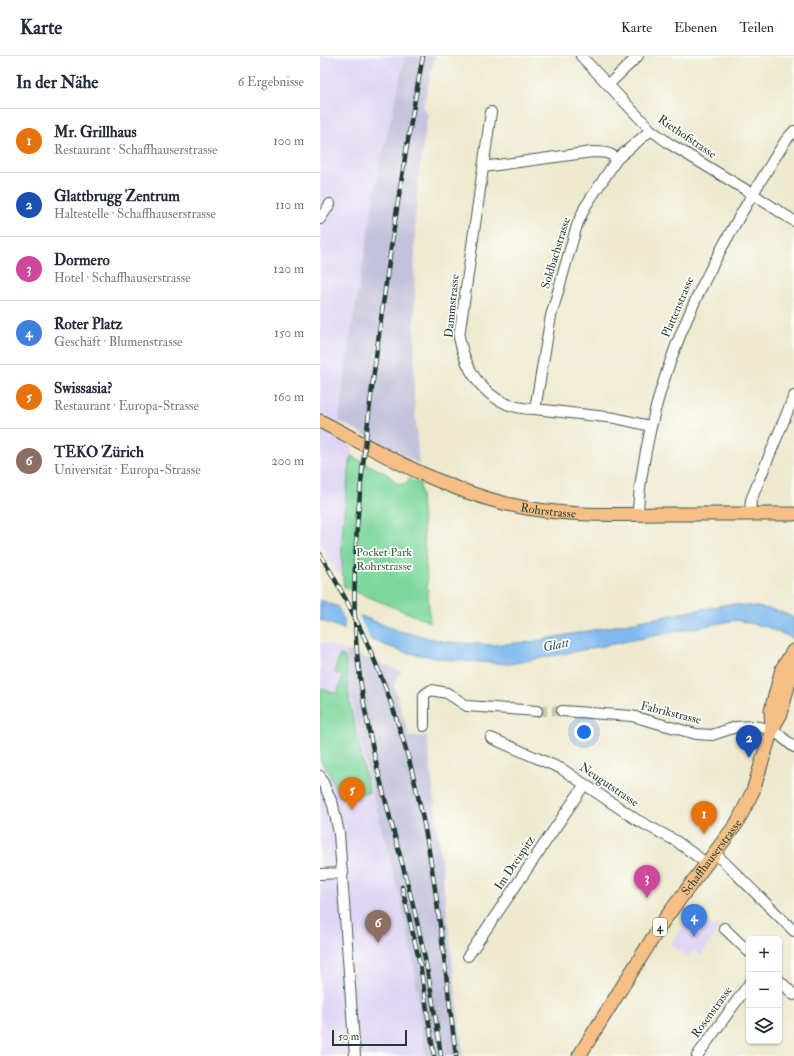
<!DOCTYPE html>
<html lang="de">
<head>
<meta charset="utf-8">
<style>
  :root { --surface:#fff; --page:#f2f2f3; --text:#1f2937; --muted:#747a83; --line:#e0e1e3; --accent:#0b8043 }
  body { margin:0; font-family:"IM FELL Double Pica",serif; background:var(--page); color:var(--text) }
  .controls { position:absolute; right:12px; bottom:12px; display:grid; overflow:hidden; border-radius:6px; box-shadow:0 1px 3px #0004 }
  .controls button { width:36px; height:36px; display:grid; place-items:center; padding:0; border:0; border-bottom:1px solid var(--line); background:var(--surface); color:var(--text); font:20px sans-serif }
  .scale { position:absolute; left:12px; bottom:10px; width:75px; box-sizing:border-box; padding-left:4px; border:2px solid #1f3d34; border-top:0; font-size:11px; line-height:14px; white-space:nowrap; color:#1f3d34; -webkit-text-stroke:3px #fdfcf7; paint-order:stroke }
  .you { position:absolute; left:264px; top:676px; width:14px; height:14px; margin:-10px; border:3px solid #fff; border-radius:50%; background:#1a73e8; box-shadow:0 0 0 6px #1a73e833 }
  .badge { display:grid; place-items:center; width:26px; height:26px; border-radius:50%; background:var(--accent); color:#fff; font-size:13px; font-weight:700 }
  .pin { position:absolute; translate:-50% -33px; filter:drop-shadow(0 1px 2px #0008) }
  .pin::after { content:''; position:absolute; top:21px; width:14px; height:12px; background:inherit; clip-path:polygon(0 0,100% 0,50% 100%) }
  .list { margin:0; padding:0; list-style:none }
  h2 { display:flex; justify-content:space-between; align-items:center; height:52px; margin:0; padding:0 16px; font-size:17px }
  h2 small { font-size:13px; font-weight:400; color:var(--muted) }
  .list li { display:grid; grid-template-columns:26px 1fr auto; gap:12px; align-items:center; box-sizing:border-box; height:64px; padding:0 16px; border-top:1px solid var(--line) }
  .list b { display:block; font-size:15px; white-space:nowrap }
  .list p { margin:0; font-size:13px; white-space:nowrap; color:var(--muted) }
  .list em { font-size:13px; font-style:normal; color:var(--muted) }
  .icon { flex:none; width:22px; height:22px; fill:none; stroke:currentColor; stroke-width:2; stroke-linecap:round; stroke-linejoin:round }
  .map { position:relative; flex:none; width:474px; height:1000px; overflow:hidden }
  header { display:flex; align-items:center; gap:24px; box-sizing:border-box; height:56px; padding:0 20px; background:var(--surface); border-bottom:1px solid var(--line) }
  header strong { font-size:19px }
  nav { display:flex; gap:22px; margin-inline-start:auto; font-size:14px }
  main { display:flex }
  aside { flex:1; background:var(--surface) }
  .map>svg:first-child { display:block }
  .built { fill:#dfd5f5 }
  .industrial { fill:#c3c1db }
  .green { fill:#7dd79d; stroke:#4e8a68 }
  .water { fill:#7eb9ef; stroke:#4e7b92 }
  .pier { fill:#eee9cf }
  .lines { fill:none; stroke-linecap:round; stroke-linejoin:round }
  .minor-tunnel { stroke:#c5c7b0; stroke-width:10; stroke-dasharray:10 5; stroke-linecap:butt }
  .minor-casing { stroke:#3e574b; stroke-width:12 }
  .major-casing { stroke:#3e574b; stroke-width:15 }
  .minor { stroke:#fff; stroke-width:10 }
  .major { stroke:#f5bf86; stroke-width:13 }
  .rail-casing { stroke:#1f3d34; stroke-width:4.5 }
  .rail { stroke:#fdfcf7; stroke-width:3; stroke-dasharray:9; stroke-linecap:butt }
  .labels { text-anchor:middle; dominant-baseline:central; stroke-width:3.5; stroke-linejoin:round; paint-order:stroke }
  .shield { fill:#fdfcf7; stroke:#62766e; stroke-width:1 }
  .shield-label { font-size:11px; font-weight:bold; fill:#1f3d34 }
  .street-label { font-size:12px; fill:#1f3d34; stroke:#fdfcf7 }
  .park-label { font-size:12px; fill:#36644e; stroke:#fdfcf7 }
  .water-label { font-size:13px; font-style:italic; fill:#375c63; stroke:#fdfcf7 }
</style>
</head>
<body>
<header>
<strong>Karte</strong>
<nav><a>Karte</a><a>Ebenen</a><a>Teilen</a></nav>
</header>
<main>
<aside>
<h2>In der Nähe<small>6 Ergebnisse</small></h2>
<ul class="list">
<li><span class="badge" style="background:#e8710a">1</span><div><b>Mr. Grillhaus</b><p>Restaurant · Schaffhauserstrasse</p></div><em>100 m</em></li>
<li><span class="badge" style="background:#1a4fb4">2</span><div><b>Glattbrugg Zentrum</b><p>Haltestelle · Schaffhauserstrasse</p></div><em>110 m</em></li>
<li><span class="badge" style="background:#d1479c">3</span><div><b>Dormero</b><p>Hotel · Schaffhauserstrasse</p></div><em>120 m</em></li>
<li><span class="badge" style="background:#3f7fe0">4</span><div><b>Roter Platz</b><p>Geschäft · Blumenstrasse</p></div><em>150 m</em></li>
<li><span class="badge" style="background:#e8710a">5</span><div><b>Swissasia?</b><p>Restaurant · Europa-Strasse</p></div><em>160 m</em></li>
<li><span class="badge" style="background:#8d6e63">6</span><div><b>TEKO Zürich</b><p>Universität · Europa-Strasse</p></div><em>200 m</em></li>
</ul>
</aside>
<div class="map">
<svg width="474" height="1000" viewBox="0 0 474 1000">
  <rect width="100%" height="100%" fill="#fdfcf7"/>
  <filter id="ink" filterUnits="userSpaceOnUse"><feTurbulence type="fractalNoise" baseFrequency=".025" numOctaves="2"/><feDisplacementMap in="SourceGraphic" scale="8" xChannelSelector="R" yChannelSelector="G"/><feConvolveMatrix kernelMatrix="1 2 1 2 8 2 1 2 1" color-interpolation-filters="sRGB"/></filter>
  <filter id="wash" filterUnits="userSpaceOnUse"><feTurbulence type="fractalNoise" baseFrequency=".012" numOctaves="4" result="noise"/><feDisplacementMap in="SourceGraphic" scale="16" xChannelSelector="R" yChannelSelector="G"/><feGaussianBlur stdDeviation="0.9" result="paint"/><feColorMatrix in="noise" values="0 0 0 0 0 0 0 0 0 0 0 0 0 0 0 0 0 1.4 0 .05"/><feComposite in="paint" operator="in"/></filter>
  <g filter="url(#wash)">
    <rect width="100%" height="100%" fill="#eee9cf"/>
    <path class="built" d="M0 0H85L58 118 28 293 19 365 32 392 24 475 22 516 18 518 0 487Z
      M0 586 26 595 33 651 47 720 86 868 94 910 105 1000H0Z
      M372 856 398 873 381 900 373 894 369 901 351 889Z"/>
    <path class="industrial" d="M85 0H115L103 52 108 58 98 122 95 162 94 343 99 408 19 365 28 293 58 118Z
      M26 594 81 615 74 629 89 681 107 680 143 1000H105L94 910 86 868 48 720 33 651Z"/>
    <path class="green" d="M31 400 67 418 78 428H87L88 423 97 427 100 426 110 566 24 531C18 489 26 442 31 400Z
      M20 599 25 601 30 649 49 736 20 741 8 715 0 704V632L17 638 23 620 14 616Z"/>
    <path class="water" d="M0 544 79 575 127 586 171 589 210 586 409 548C430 550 455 551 474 562V583L447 571 416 564 190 608 130 604 83 596 0 564Z"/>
    <path class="pier" d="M17 548 40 558V562L51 586 25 576V564Z"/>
  </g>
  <g filter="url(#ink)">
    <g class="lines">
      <path class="minor-tunnel" d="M217 655H242"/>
      <defs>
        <path id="minor" d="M261 0 331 74 350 88 431 137 474 165
          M289 28 318 0
          M171 56 139 281C147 321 171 353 215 353L295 362 330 370
          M163 111 272 96C282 96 290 96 297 103
          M0 163 10 148
          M215 353 231 260 257 169 265 151 297 103 331 74
          M430 458 431 444 474 340
          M318 459C318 437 322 417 326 395 347 280 404 182 466 84L474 75
          M242 655 312 660 376 678 392 679 416 671 432 670 452 673 474 691
          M104 670V639L111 634 127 637 147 650 217 655
          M171 682 242 713 317 764 356 785 386 807
          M0 720 13 749 19 777 35 1000
          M395 797 474 875
          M0 818 23 817
          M404 872 429 896
          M148 900 265 728
          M459 924 474 939
          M377 1000 429 928"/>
        <g id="major">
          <path id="s1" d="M0 365C61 397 120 432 187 448 237 460 287 459 338 458 383 458 429 458 474 458"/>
          <path d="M452 673 451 655 462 613 473 595"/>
          <path id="s2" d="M259 1000 344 864 417 767 433 735 452 673 461 658 472 613 471 599"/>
        </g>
      </defs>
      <use href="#minor" class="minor-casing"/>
      <use href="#major" class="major-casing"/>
      <use href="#minor" class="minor"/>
      <use href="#major" class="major"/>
      <defs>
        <path id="rail" d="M103 0C82 110 66 221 52 332 41 424 28 515 38 606 47 688 72 766 92 845 105 896 114 948 121 1000
          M0 498C47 575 81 661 100 749 118 831 125 916 136 1000
          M82 831 100 908 114 1000"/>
      </defs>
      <use href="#rail" class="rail-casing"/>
      <use href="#rail" class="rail"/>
    </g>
  </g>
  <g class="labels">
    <rect class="shield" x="333" y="862" width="14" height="18" rx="3"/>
    <g class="shield-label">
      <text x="340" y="871">4</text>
    </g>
    <g class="street-label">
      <text transform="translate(367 81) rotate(34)">Riethofstrasse</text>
      <text transform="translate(236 197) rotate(-73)">Soldbachstrasse</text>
      <text transform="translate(132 250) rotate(-84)">Dammstrasse</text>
      <text transform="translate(358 251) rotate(-67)">Plattenstrasse</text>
      <text stroke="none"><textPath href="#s1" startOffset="247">Rohrstrasse</textPath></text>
      <text transform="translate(351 657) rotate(14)">Fabrikstrasse</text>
      <text transform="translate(289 729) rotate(34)">Neugutstrasse</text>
      <text stroke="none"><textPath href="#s2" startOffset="239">Schaffhauserstrasse</textPath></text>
      <text transform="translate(195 807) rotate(-56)">Im Dreispitz</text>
      <text transform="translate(392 956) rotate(-54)">Rosenstrasse</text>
    </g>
    <g class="park-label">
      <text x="64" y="496">Pocket Park<tspan x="64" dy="14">Rohrstrasse</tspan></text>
    </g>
    <g class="water-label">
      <text transform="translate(236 589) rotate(-11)">Glatt</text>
    </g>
  </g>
</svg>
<div class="controls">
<button>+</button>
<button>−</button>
<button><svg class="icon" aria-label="layers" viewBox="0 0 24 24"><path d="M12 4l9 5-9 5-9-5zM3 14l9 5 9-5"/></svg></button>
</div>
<div class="scale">50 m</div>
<div class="you"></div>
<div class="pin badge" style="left:384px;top:778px;background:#e8710a">1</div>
<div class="pin badge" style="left:429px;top:702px;background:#1a4fb4">2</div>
<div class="pin badge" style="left:327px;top:842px;background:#d1479c">3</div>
<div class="pin badge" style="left:374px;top:881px;background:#3f7fe0">4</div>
<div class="pin badge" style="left:32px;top:754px;background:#e8710a">5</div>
<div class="pin badge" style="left:58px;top:887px;background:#8d6e63">6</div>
</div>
</main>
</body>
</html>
